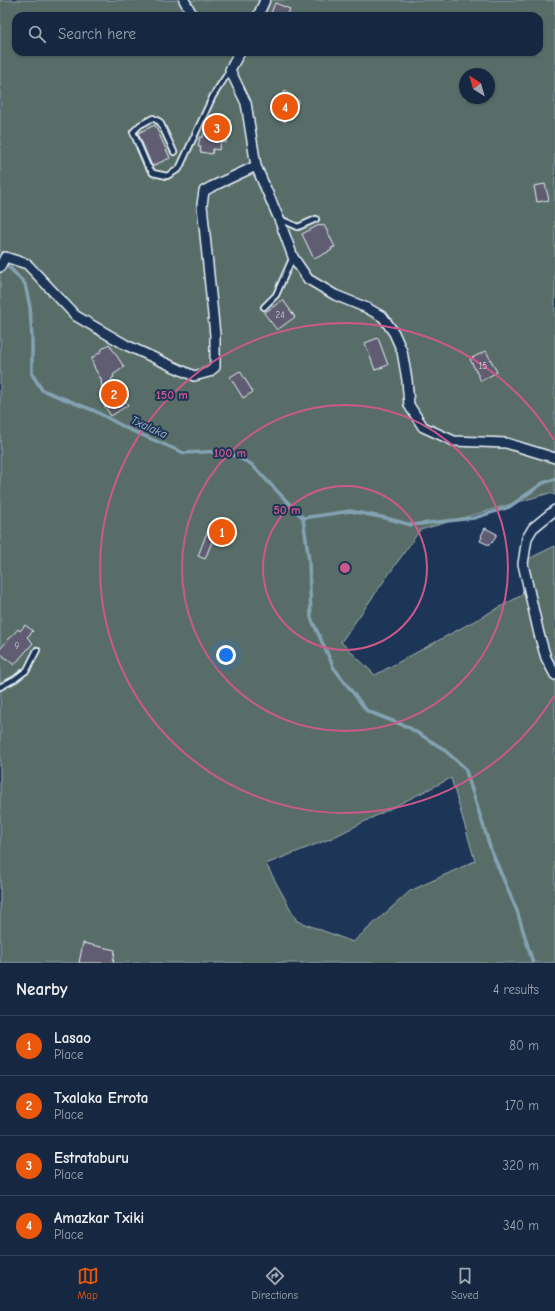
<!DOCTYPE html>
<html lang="en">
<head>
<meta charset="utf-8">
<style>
  :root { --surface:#162841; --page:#23344c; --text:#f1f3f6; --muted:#9ea6b1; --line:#35445a; --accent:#ea580c }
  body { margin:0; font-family:"Comic Neue",sans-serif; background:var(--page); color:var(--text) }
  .compass { position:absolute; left:459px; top:68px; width:36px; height:36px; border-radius:50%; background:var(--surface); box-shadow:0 1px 3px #0004; rotate:323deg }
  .you { position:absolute; left:226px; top:655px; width:14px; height:14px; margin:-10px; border:3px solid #fff; border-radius:50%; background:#1a73e8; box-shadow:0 0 0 6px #1a73e833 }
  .badge { display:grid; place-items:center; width:26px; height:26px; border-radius:50%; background:var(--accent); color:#fff; font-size:13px; font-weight:700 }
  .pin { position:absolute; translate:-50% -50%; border:2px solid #fff; box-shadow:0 1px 4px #0006 }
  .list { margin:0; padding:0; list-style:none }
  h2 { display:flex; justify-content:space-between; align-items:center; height:52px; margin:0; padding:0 16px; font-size:17px }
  h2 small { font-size:13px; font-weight:400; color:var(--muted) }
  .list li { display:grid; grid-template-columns:26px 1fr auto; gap:12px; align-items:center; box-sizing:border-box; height:60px; padding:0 16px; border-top:1px solid var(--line) }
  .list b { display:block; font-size:15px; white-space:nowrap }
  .list p { margin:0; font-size:13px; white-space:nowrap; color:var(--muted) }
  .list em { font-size:13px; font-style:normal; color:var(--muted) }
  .icon { flex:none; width:22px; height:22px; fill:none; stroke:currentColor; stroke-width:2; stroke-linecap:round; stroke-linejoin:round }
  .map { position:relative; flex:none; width:555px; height:963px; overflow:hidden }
  .search { position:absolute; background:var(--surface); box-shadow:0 1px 3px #0004; left:12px; right:12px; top:12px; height:44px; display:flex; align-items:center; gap:10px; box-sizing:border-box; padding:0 14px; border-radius:12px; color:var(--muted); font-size:15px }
  .sheet { height:292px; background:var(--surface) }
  nav { display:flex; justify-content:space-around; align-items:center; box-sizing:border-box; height:56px; border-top:1px solid var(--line); background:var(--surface); font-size:11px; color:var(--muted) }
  nav a { display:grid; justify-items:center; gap:2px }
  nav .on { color:var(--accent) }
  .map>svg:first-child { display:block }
  .green { fill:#596d68; stroke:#a0afb0; fill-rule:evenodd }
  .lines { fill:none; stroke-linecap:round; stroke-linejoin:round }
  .stream { stroke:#83a2b2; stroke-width:3.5 }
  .building { fill:#615c71; stroke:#e8f1f8 }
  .service-casing { stroke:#e8f1f8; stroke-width:8 }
  .minor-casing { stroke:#e8f1f8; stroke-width:12 }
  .service { stroke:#1d3557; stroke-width:4.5 }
  .minor { stroke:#1d3557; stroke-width:9 }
  .ring { fill:none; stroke:#cd598a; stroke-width:2 }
  .labels { text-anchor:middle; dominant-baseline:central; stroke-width:4; stroke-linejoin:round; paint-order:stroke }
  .number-label { font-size:9px; fill:#c6ccd6 }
  .water-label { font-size:12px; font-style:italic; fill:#adc3cf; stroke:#1d3557 }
  .centre { fill:#cd598a; stroke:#1d3557; stroke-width:2 }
  .ring-label { font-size:12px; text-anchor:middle; font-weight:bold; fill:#cd598a; stroke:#1d3557; stroke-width:4; stroke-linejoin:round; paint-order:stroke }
</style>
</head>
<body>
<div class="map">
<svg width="555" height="963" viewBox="0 0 555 963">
  <rect width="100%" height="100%" fill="#1d3557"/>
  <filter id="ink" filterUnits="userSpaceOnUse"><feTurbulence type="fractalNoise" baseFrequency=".025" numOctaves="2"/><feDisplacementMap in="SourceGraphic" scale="8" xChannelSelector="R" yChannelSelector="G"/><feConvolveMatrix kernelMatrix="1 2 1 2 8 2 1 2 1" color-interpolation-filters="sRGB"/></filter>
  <g filter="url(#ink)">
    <path class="green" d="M0 0H555V495L550 493 420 530 341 642 375 675 522 595 528 559 555 546V963H0ZM16 16H539V52H16ZM465 74H489V98H465ZM451 778 475 861 410 891 353 942 297 921 266 864 332 838Z"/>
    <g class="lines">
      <path class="stream" d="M3 264 11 269 25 284 30 307 32 338V374L42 390 95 411 128 429 184 453 225 451 251 464 303 518 309 561 311 618 334 668 367 711 408 727 442 748 465 768 491 850 517 911 533 963
        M303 518 350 511 386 518 411 525 474 518 509 507 543 483 555 479"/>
    </g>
    <path class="building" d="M275 3 290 9 287 16H270Z
      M285 91 299 101 285 122 270 112Z
      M208 115 230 120 226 143 221 142 219 150 213 149 212 154 200 152 201 147H198L200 137H203Z
      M155 125 170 158 152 166 138 133Z
      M545 184 549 200 537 202 534 186Z
      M319 225 320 226 324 225 335 247 331 248 332 250 314 259 302 234Z
      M283 300 295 317 277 330 264 313Z
      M378 338 388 365 375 370 365 343Z
      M109 344 124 367 113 375 114 377 111 379 128 405 111 416 104 405 110 401 102 387 101 379 95 369 92 361V358L102 351 101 350Z
      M486 351 497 372 481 381 470 359Z
      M240 371 253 392 243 398 230 377Z
      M211 522 237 532 233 541 215 534 205 559 198 556Z
      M485 528 497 534 492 543 491 542 489 545 480 541 482 537 481 536Z
      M25 625 33 631 27 637 33 643 14 665 0 653V649L18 629 20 631Z
      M83 943 115 950 113 963H79Z"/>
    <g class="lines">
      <defs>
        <path id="service" d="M174 152 160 122 153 118 140 125 133 132 147 165 153 173 167 176 179 169 213 96 230 70
          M280 219 298 227 316 219
          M264 307 276 295 293 257
          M0 687 15 679 27 670 37 650"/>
        <path id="minor" d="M184 0 193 16
          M258 16 265 0
          M240 52 230 70 246 103 256 166 279 219 293 257 308 279 335 295 367 308 383 317 394 333 402 351 407 380 409 405 423 427 454 441 506 443 555 458
          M0 267 5 257 27 264 76 316 126 345 194 376 209 372 215 367V335L202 205 204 191 211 187 256 166
          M555 510 533 528 527 538 523 564 539 634 546 658 555 675"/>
      </defs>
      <use href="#service" class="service-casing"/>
      <use href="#minor" class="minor-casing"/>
      <use href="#service" class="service"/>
      <use href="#minor" class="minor"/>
    </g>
  </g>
  <g class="ring">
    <circle cx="345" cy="568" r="82"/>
    <circle cx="345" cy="568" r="163"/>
    <path d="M554 696A245 245 0 1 1 554 440"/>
  </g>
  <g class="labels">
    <g class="number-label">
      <text x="280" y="315">24</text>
      <text x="483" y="366">15</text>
      <text x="17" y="646">9</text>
    </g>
    <g class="water-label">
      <text transform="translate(149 427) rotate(24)">Txalaka</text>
    </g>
  </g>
  <circle cx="345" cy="568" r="6" class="centre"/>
  <g class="ring-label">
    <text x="172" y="399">150 m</text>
    <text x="230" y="457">100 m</text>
    <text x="287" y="514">50 m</text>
  </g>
</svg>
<svg class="compass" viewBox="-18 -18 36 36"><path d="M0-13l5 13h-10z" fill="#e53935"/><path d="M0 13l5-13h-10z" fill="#9ea6b1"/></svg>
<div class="you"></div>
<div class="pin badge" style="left:222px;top:532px">1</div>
<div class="pin badge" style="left:114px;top:394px">2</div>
<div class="pin badge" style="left:217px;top:128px">3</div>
<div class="pin badge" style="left:285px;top:107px">4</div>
<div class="search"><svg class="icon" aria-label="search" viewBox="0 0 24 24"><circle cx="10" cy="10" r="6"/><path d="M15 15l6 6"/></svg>Search here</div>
</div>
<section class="sheet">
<h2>Nearby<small>4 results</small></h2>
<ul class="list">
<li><span class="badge">1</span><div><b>Lasao</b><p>Place</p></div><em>80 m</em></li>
<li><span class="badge">2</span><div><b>Txalaka Errota</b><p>Place</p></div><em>170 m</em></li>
<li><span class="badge">3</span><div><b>Estrataburu</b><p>Place</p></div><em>320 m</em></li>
<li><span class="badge">4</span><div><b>Amazkar Txiki</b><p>Place</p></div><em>340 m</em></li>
</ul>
</section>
<nav>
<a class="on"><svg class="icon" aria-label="map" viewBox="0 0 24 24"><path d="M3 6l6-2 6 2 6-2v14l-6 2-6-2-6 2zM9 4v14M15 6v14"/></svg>Map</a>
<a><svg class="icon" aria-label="directions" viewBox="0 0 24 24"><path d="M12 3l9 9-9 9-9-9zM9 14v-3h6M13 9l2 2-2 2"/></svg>Directions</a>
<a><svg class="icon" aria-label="saved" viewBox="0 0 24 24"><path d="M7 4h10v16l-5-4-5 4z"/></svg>Saved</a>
</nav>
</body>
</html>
